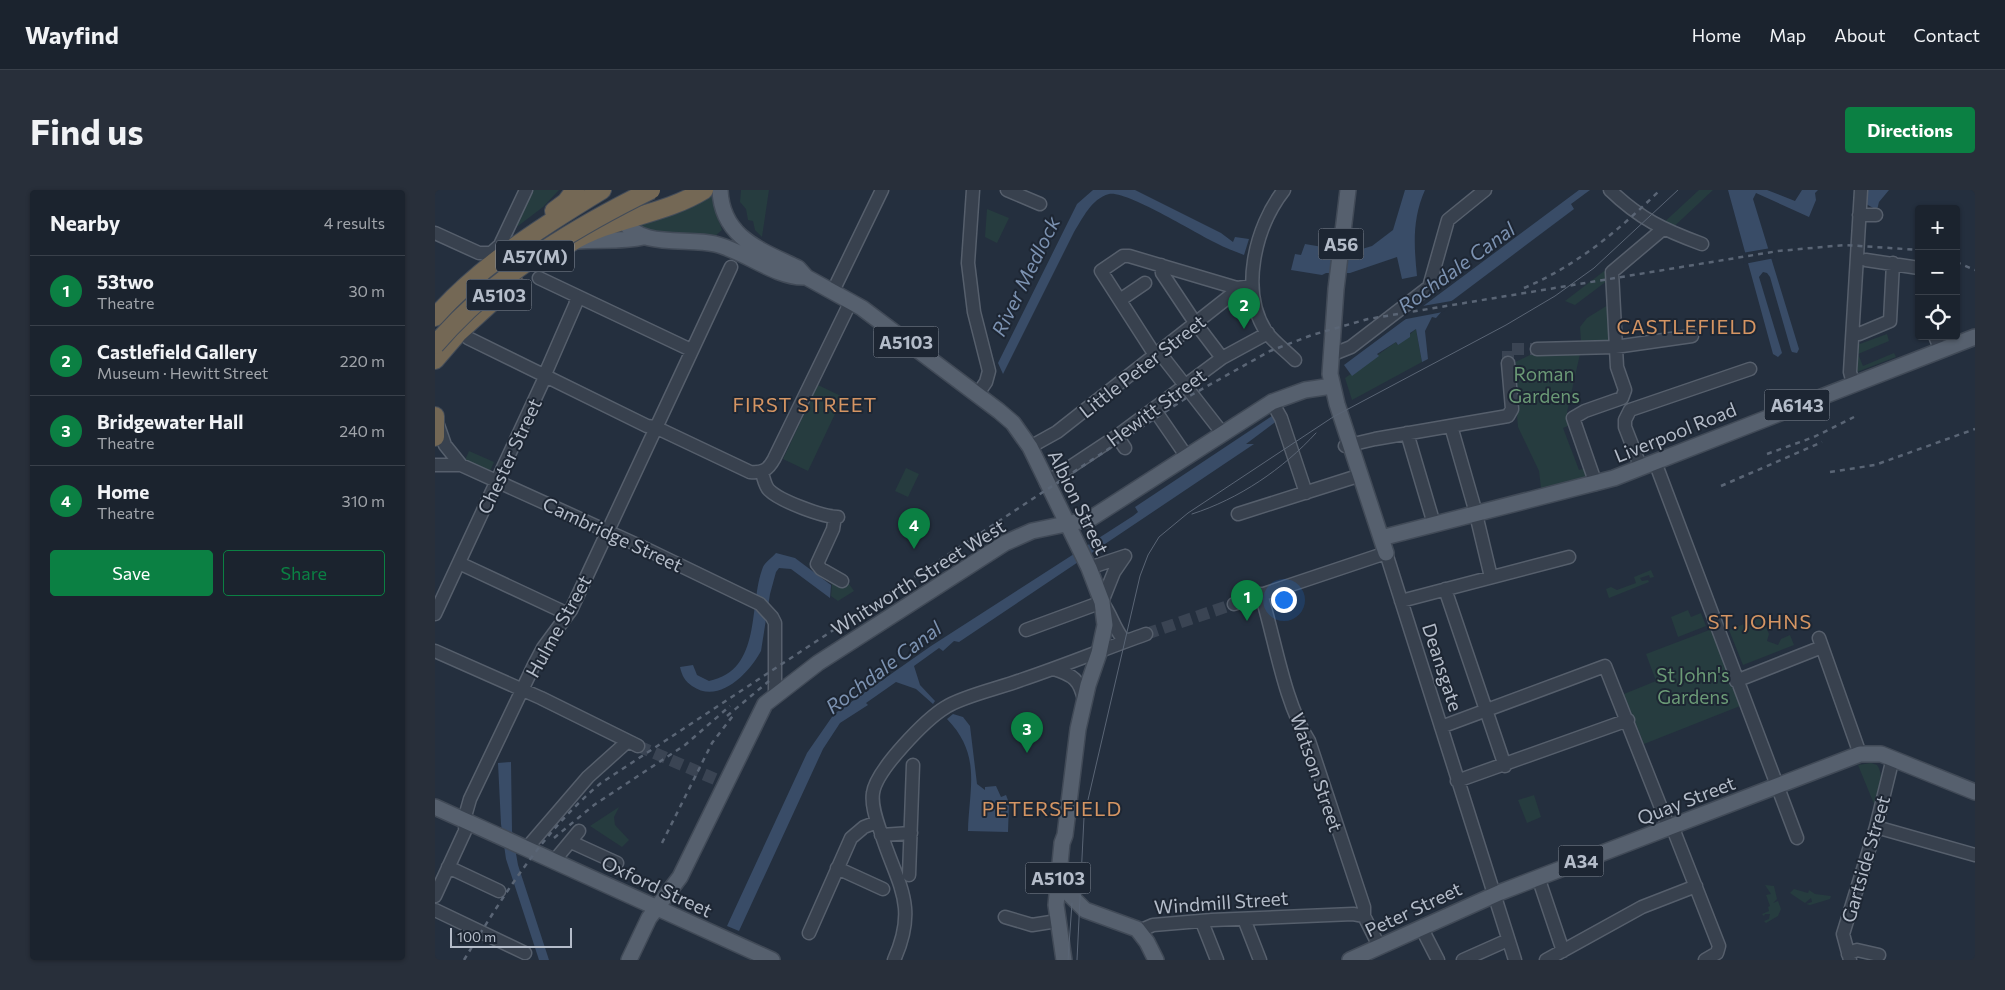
<!DOCTYPE html>
<html lang="en">
<head>
<meta charset="utf-8">
<style>
  :root { --surface:#1b232e; --page:#282f3a; --text:#f1f3f6; --muted:#a0a4aa; --line:#39404a; --accent:#0b8043 }
  body { margin:0; font-family:Commissioner,sans-serif; background:var(--page); color:var(--text) }
  .controls { position:absolute; right:15px; top:15px; display:grid; overflow:hidden; border-radius:5px; box-shadow:0 1px 4px #0004 }
  .controls button { width:45px; height:45px; display:grid; place-items:center; padding:0; border:0; border-bottom:1px solid var(--line); background:var(--surface); color:var(--text); font:25px sans-serif }
  .scale { position:absolute; left:15px; bottom:12px; width:122px; box-sizing:border-box; padding-left:5px; border:2px solid #b4bcc9; border-top:0; font-size:14px; line-height:18px; white-space:nowrap; color:#b4bcc9; -webkit-text-stroke:4px #1d2633; paint-order:stroke }
  .you { position:absolute; left:848px; top:409px; width:18px; height:18px; margin:-12px; border:4px solid #fff; border-radius:50%; background:#1a73e8; box-shadow:0 0 0 8px #1a73e833 }
  .badge { display:grid; place-items:center; width:32px; height:32px; border-radius:50%; background:var(--accent); color:#fff; font-size:16px; font-weight:700 }
  .pin { position:absolute; translate:-50% -41px; filter:drop-shadow(0 1px 2px #0008) }
  .pin::after { content:''; position:absolute; top:26px; width:18px; height:15px; background:inherit; clip-path:polygon(0 0,100% 0,50% 100%) }
  .list { margin:0; padding:0; list-style:none }
  h2 { display:flex; justify-content:space-between; align-items:center; height:65px; margin:0; padding:0 20px; font-size:21px }
  h2 small { font-size:16px; font-weight:400; color:var(--muted) }
  .list li { display:grid; grid-template-columns:32px 1fr auto; gap:15px; align-items:center; box-sizing:border-box; height:70px; padding:0 20px; border-top:1px solid var(--line) }
  .list b { display:block; font-size:19px; white-space:nowrap }
  .list p { margin:0; font-size:16px; white-space:nowrap; color:var(--muted) }
  .list em { font-size:16px; font-style:normal; color:var(--muted) }
  .actions { display:flex; gap:10px; padding:15px 20px }
  .actions a { flex:1; padding:11px 0; border:1px solid var(--accent); border-radius:5px; text-align:center; font-size:18px; color:var(--accent) }
  .actions .main { background:var(--accent); color:#fff }
  .icon { flex:none; width:28px; height:28px; fill:none; stroke:currentColor; stroke-width:2; stroke-linecap:round; stroke-linejoin:round }
  .map { position:relative; flex:none; width:1540px; height:770px; overflow:hidden; border-radius:5px }
  header { display:flex; align-items:center; gap:30px; box-sizing:border-box; height:70px; padding:0 25px; background:var(--surface); border-bottom:1px solid var(--line) }
  header strong { font-size:24px }
  nav { display:flex; gap:28px; margin-inline-start:auto; font-size:18px }
  .intro { display:flex; align-items:center; justify-content:space-between; box-sizing:border-box; height:120px; padding:0 30px }
  h1 { margin:0; font-size:35px }
  .button { padding:12px 22px; border-radius:5px; background:var(--accent); color:#fff; font-size:18px; font-weight:700 }
  main { display:flex; gap:30px; padding:0 30px }
  aside { flex:1; background:var(--surface); border-radius:5px; box-shadow:0 1px 4px #0004 }
  .map>svg:first-child { display:block }
  .green { fill:#263c3f }
  .water { fill:#394c67 }
  .pier { fill:#242f3e }
  .lines { fill:none; stroke-linecap:round; stroke-linejoin:round }
  .minor-tunnel { stroke:#3a4453; stroke-width:12; stroke-dasharray:12 6; stroke-linecap:butt }
  .minor-casing { stroke:#565f6c; stroke-width:15 }
  .major-casing { stroke:#414a57; stroke-width:18 }
  .highway-casing { stroke:#434c59; stroke-width:20 }
  .minor { stroke:#38414e; stroke-width:12 }
  .major { stroke:#56606e; stroke-width:15 }
  .highway { stroke:#746855; stroke-width:18 }
  .tram { stroke:#5a6575; stroke-width:1 }
  .rail { stroke:#5a6575; stroke-width:2.5; stroke-dasharray:5 5; stroke-linecap:butt }
  .highway-bridge-casing { stroke:#434c59; stroke-width:20; stroke-linecap:butt }
  .highway-bridge { stroke:#746855; stroke-width:18 }
  .labels { text-anchor:middle; dominant-baseline:central; stroke-width:4; stroke-linejoin:round; paint-order:stroke }
  .shield { fill:#1d2633; stroke:#878f9c; stroke-width:1 }
  .shield-label { font-size:18px; font-weight:bold; fill:#b4bcc9 }
  .street-label { font-size:19px; fill:#b4bcc9; stroke:#1d2633 }
  .park-label { font-size:19px; fill:#6b9a76; stroke:#1d2633 }
  .water-label { font-size:20px; font-style:italic; fill:#7c92b1; stroke:#1d2633 }
  .neighbourhood-label { font-size:20px; letter-spacing:1px; fill:#d59563; stroke:#1d2633 }
</style>
</head>
<body>
<header>
<strong>Wayfind</strong>
<nav><a>Home</a><a>Map</a><a>About</a><a>Contact</a></nav>
</header>
<div class="intro"><h1>Find us</h1><a class="button">Directions</a></div>
<main>
<aside>
<h2>Nearby<small>4 results</small></h2>
<ul class="list">
<li><span class="badge">1</span><div><b>53two</b><p>Theatre</p></div><em>30 m</em></li>
<li><span class="badge">2</span><div><b>Castlefield Gallery</b><p>Museum · Hewitt Street</p></div><em>220 m</em></li>
<li><span class="badge">3</span><div><b>Bridgewater Hall</b><p>Theatre</p></div><em>240 m</em></li>
<li><span class="badge">4</span><div><b>Home</b><p>Theatre</p></div><em>310 m</em></li>
</ul>
<div class="actions"><a class="main">Save</a><a>Share</a></div>
</aside>
<div class="map">
<svg width="1540" height="770" viewBox="0 0 1540 770">
  <rect width="100%" height="100%" fill="#242f3e"/>
  <path class="green" d="M95 0H124L108 17 83 36 80 35Z
    M306 0H334L327 47 320 40 318 31 313 30 311 19 305 12Z
    M1264 0H1278L1217 57 1140 115 1130 111 1211 49Z
    M275 4 279 7 280 20 287 40 279 47 220 42 204 36V34L250 19Z
    M552 19 574 28 562 53 550 47Z
    M1173 115 1174 150 1146 151 1145 137 1152 128Z
    M981 139 987 172 917 210 910 188 961 152 962 155Z
    M1452 144 1454 151 1423 164 1428 176 1459 163 1461 167 1422 182V155Z
    M1145 164 1132 222 1135 235 1128 238 1144 280 1151 278 1155 288 1106 298 1104 281 1083 237 1078 173 1095 165Z
    M383 195 408 207 373 281 348 269Z
    M34 261 59 272 55 281 30 270Z
    M471 278 484 284 473 307 460 301Z
    M367 369 385 383 412 391 419 401 403 411 396 406 397 394Z
    M1216 380 1219 387 1215 388 1214 385 1205 388 1207 391 1213 390 1214 392 1174 408 1171 399 1176 397 1182 400 1201 393 1199 387Z
    M1253 420 1256 427 1266 423 1271 436 1243 447 1236 427Z
    M1327 427 1334 444 1332 451 1343 455 1346 449 1355 445 1359 455 1308 475 1294 440Z
    M1277 439 1305 516 1209 554 1189 504 1221 491 1211 464Z
    M1436 573 1442 575C1449 584 1446 605 1439 614L1423 575Z
    M1099 605 1106 627 1092 633 1083 610Z
    M184 617 179 627 180 635 194 650 187 657 155 636Z
    M1330 695 1339 696 1342 709 1338 713 1343 711 1346 719 1343 726 1331 733 1329 731 1334 729 1335 724H1330L1329 726 1327 724 1334 721 1333 717 1335 716 1331 705 1336 704Z
    M1359 699 1373 703 1374 700 1380 704 1396 706 1395 709 1375 715 1371 714 1377 712 1376 708 1370 713 1355 703Z"/>
  <path class="water" d="M658 0H700L786 43 798 52 800 47 814 49 809 65C800 61 790 58 781 53 762 44 691 0 674 4 656 9 648 28 639 42L568 184 563 173 642 14Z
    M970 0H990C977 29 979 56 982 86L967 89 962 67 915 83H891L887 85 856 80 860 64 866 65 870 54 917 62 937 56 958 40Z
    M1144 0H1155L1136 14 1139 19 1014 113 1001 128 997 127 990 141 993 169 987 172 981 139 975 143V147L963 155 961 152 942 164 944 166 917 186 909 175Z
    M1293 0H1332L1360 11 1367 0H1383L1380 3 1381 10 1374 27 1321 3 1318 9 1364 159 1362 163 1357 162 1356 160 1335 87 1332 83 1328 82 1324 87 1347 163 1343 167 1338 164Z
    M1433 0H1454L1444 12 1442 20 1431 14V5Z
    M840 224 843 230 811 254H819L524 452 519 451 508 461 504 458 479 476 485 495 500 511 498 514 481 499 461 492 431 513 433 515 405 533 388 559 304 741 292 736 372 563 399 524 496 456 698 326 703 322 700 317Z
    M341 363 360 368 396 395 395 408 356 379 344 378 341 382 335 404 326 461C314 483 284 515 257 496 250 491 247 486 245 477L258 475 262 485 274 491C328 480 313 415 328 377 330 372 337 368 341 363Z
    M518 524 528 527 535 536 542 594 550 600V597L561 596 566 607 571 605 574 613 573 642 533 641C534 598 547 565 512 529Z
    M76 572 77 641 83 675 114 770H104L71 669 66 634 63 573Z"/>
  <path class="pier" d="M1336 58 1340 68 1309 74 1307 63Z
    M1022 110 1008 122 966 130 982 117Z"/>
  <g class="lines">
    <path class="minor-tunnel" d="M1073 173V159H1102
      M711 444 799 414
      M203 556 280 589"/>
    <defs>
      <path id="minor" d="M538 0 533 73 539 122 554 181 551 192 542 205
        M572 0 605 14
        M849 0C820 37 804 102 832 143 840 153 851 161 860 170
        M1175 0C1205 29 1229 40 1267 54
        M1424 25H1441
        M0 43 44 63H56L65 55 91 0
        M1431 70 1484 78
        M726 75 727 83 759 131 787 168
        M104 88 256 160
        M398 101 447 0
        M685 110 710 93
        M1424 144 1455 131 1458 73
        M1500 146 1506 161
        M33 148 212 236 220 237 315 282C328 283 333 280 339 269L416 111
        M1102 159 1180 157 1257 146
        M724 162 788 244
        M720 165 666 81 688 66H694L802 98 817 96
        M896 165 916 157 994 97 1013 30 1050 0
        M1418 193 1415 182 1426 0
        M1187 208 1190 200 1182 177 1177 82 1228 39
        M837 212 846 228 871 303
        M719 219 752 267
        M1195 220 1315 179
        M1195 220 1190 230V237L1206 278
        M3 235 10 255 26 275
        M1016 236 1039 316 1056 387
        M972 243 999 334
        M682 246 690 258
        M910 256 940 249 1073 226 1077 219 1073 173
        M595 257 622 242 800 102 802 98
        M1220 272 1362 648
        M0 275H26L207 357 325 414 337 427 340 433V504
        M327 283C329 289 330 296 334 300 345 311 388 327 403 327
        M611 293 682 246 787 168 833 143
        M1161 294 1138 228 1150 221 1187 208
        M803 324 926 285
        M400 327 398 339 382 374 386 379 407 391
        M24 373 133 424
        M654 378 690 366
        M1010 399 1070 576
        M826 404C840 449 849 512 874 551L929 717V726L944 756
        M966 411 1134 367
        M667 412 679 382 690 366
        M667 412C676 424 679 438 688 449L693 450
        M799 414 951 363 1080 770
        M0 424 111 185V182L141 113 140 106
        M591 440 667 412
        M1384 448 1425 564
        M0 461 106 508 203 556
        M619 479C638 485 645 490 649 510
        M1301 491 1387 457
        M1006 537 1170 476 1234 638
        M1022 591 1193 530
        M1237 636 1284 756 1282 763 1270 770
        M1441 637 1540 665
        M446 645 476 643
        M136 652 182 673
        M91 659 153 587 193 551
        M119 671 144 641
        M13 677 64 701
        M402 678 448 699
        M474 685 478 575
        M1103 687 1128 761
        M0 706 30 641 31 623 35 609 99 475 108 458 136 420 296 77
        M0 720 90 763
        M570 727 597 735 622 731
        M809 729 825 770
        M767 732 782 770
        M986 737 1003 770
        M704 741 718 735 777 730 918 724 929 726
        M374 743 416 648 429 637 442 632
        M1413 764 1422 760 1444 765
        M459 770C484 715 462 694 446 643 442 631 436 616 438 603 441 580 491 529 511 517 528 506 565 498 586 490 628 476 669 459 711 444
        M1028 770 1073 750
        M1111 770 1207 717 1261 696
        M1415 770 1408 744 1441 637 1458 568"/>
      <path id="major" d="M285 0C287 48 326 60 363 78L371 87 427 118 564 221 578 233 595 257 654 378 667 412 670 435 664 463 653 495 643 539 630 645 627 653 621 715 629 770
        M913 0 901 99 895 184 902 214 951 363
        M189 30C203 59 254 47 280 54 310 61 341 88 369 87
        M142 51C164 49 187 52 208 47
        M946 348 1179 288 1540 147
        M0 617 337 770
        M630 700 650 720 702 739 712 752 721 770
        M194 770 214 728 245 687 330 514 383 473 570 353 597 341 655 329 837 212 870 200 897 196
        M915 770 1066 702 1425 564H1446L1540 602"/>
      <path id="highway" d="M119 21 131 12 140 0
        M135 53C177 27 227 26 269 0
        M0 127C46 75 108 36 167 0
        M0 170 24 142 79 92
        M0 226V247"/>
    </defs>
    <use href="#minor" class="minor-casing"/>
    <use href="#major" class="major-casing"/>
    <use href="#highway" class="highway-casing"/>
    <use href="#minor" class="minor"/>
    <use href="#major" class="major"/>
    <use href="#highway" class="highway"/>
    <path class="tram" d="M757 324C804 309 848 279 881 243
      M633 770 637 713
      M642 770 649 627 705 386 713 365 724 347 753 323 898 227 1071 135 1120 106 1159 78 1243 0"/>
    <path class="rail" d="M1521 72 1540 80
      M1089 98C1143 75 1184 40 1225 0
      M1332 264 1379 247 1419 227
      M1395 282 1440 275 1540 239
      M1286 296 1387 252
      M292 526 334 491
      M119 648 159 615 250 555 295 516
      M227 653 277 553 300 523
      M29 770C68 706 108 641 166 593L751 208 835 161 877 145 933 129 1343 61 1410 55 1484 60"/>
    <defs>
      <path id="highway-bridge" d="M0 155C59 86 135 40 216 0"/>
    </defs>
    <use href="#highway-bridge" class="highway-bridge-casing"/>
    <use href="#highway-bridge" class="highway-bridge"/>
  </g>
  <g class="labels">
    <g class="shield">
      <rect x="883.5" y="38.5" width="45" height="31" rx="4"/>
      <rect x="61" y="50.5" width="78" height="31" rx="4"/>
      <rect x="31.5" y="89.5" width="65" height="31" rx="4"/>
      <rect x="438.5" y="136.5" width="65" height="31" rx="4"/>
      <rect x="1329.5" y="199.5" width="65" height="31" rx="4"/>
      <rect x="1123.5" y="655.5" width="45" height="31" rx="4"/>
      <rect x="590.5" y="672.5" width="65" height="31" rx="4"/>
    </g>
    <g class="shield-label">
      <text x="906" y="54">A56</text>
      <text x="100" y="66">A57(M)</text>
      <text x="64" y="105">A5103</text>
      <text x="471" y="152">A5103</text>
      <text x="1362" y="215">A6143</text>
      <text x="1146" y="671">A34</text>
      <text x="623" y="688">A5103</text>
    </g>
    <g class="street-label">
      <text transform="translate(707 176) rotate(-38)">Little Peter Street</text>
      <text transform="translate(721 217) rotate(-36)">Hewitt Street</text>
      <text transform="translate(1240 242) rotate(-22)">Liverpool Road</text>
      <text transform="translate(74 266) rotate(-65)">Chester Street</text>
      <text transform="translate(644 312) rotate(64)">Albion Street</text>
      <text transform="translate(178 344) rotate(25)">Cambridge Street</text>
      <text transform="translate(483 387) rotate(-32)">Whitworth Street West</text>
      <text transform="translate(123 436) rotate(-61)">Hulme Street</text>
      <text transform="translate(1008 477) rotate(72)">Deansgate</text>
      <text transform="translate(882 582) rotate(71)">Watson Street</text>
      <text transform="translate(1251 610) rotate(-21)">Quay Street</text>
      <text transform="translate(1430 669) rotate(-74)">Gartside Street</text>
      <text transform="translate(222 696) rotate(25)">Oxford Street</text>
      <text transform="translate(786 712) rotate(-4)">Windmill Street</text>
      <text transform="translate(978 719) rotate(-25)">Peter Street</text>
    </g>
    <g class="park-label">
      <text x="1109" y="183">Roman<tspan x="1109" dy="22">Gardens</tspan></text>
      <text x="1258" y="484">St John's<tspan x="1258" dy="22">Gardens</tspan></text>
    </g>
    <g class="water-label">
      <text transform="translate(1021 77) rotate(-36)">Rochdale Canal</text>
      <text transform="translate(590 86) rotate(-64)">River Medlock</text>
      <text transform="translate(448 477) rotate(-37)">Rochdale Canal</text>
    </g>
    <g class="neighbourhood-label">
      <text x="1252" y="136">CASTLEFIELD</text>
      <text x="370" y="214">FIRST STREET</text>
      <text x="1325" y="431">ST. JOHNS</text>
      <text x="617" y="618">PETERSFIELD</text>
    </g>
  </g>
</svg>
<div class="controls">
<button>+</button>
<button>−</button>
<button><svg class="icon" aria-label="locate" viewBox="0 0 24 24"><circle cx="12" cy="12" r="6"/><path d="M12 2v4M12 18v4M2 12h4M18 12h4"/></svg></button>
</div>
<div class="scale">100 m</div>
<div class="you"></div>
<div class="pin badge" style="left:812px;top:431px">1</div>
<div class="pin badge" style="left:809px;top:139px">2</div>
<div class="pin badge" style="left:592px;top:563px">3</div>
<div class="pin badge" style="left:479px;top:359px">4</div>
</div>
</main>
</body>
</html>
